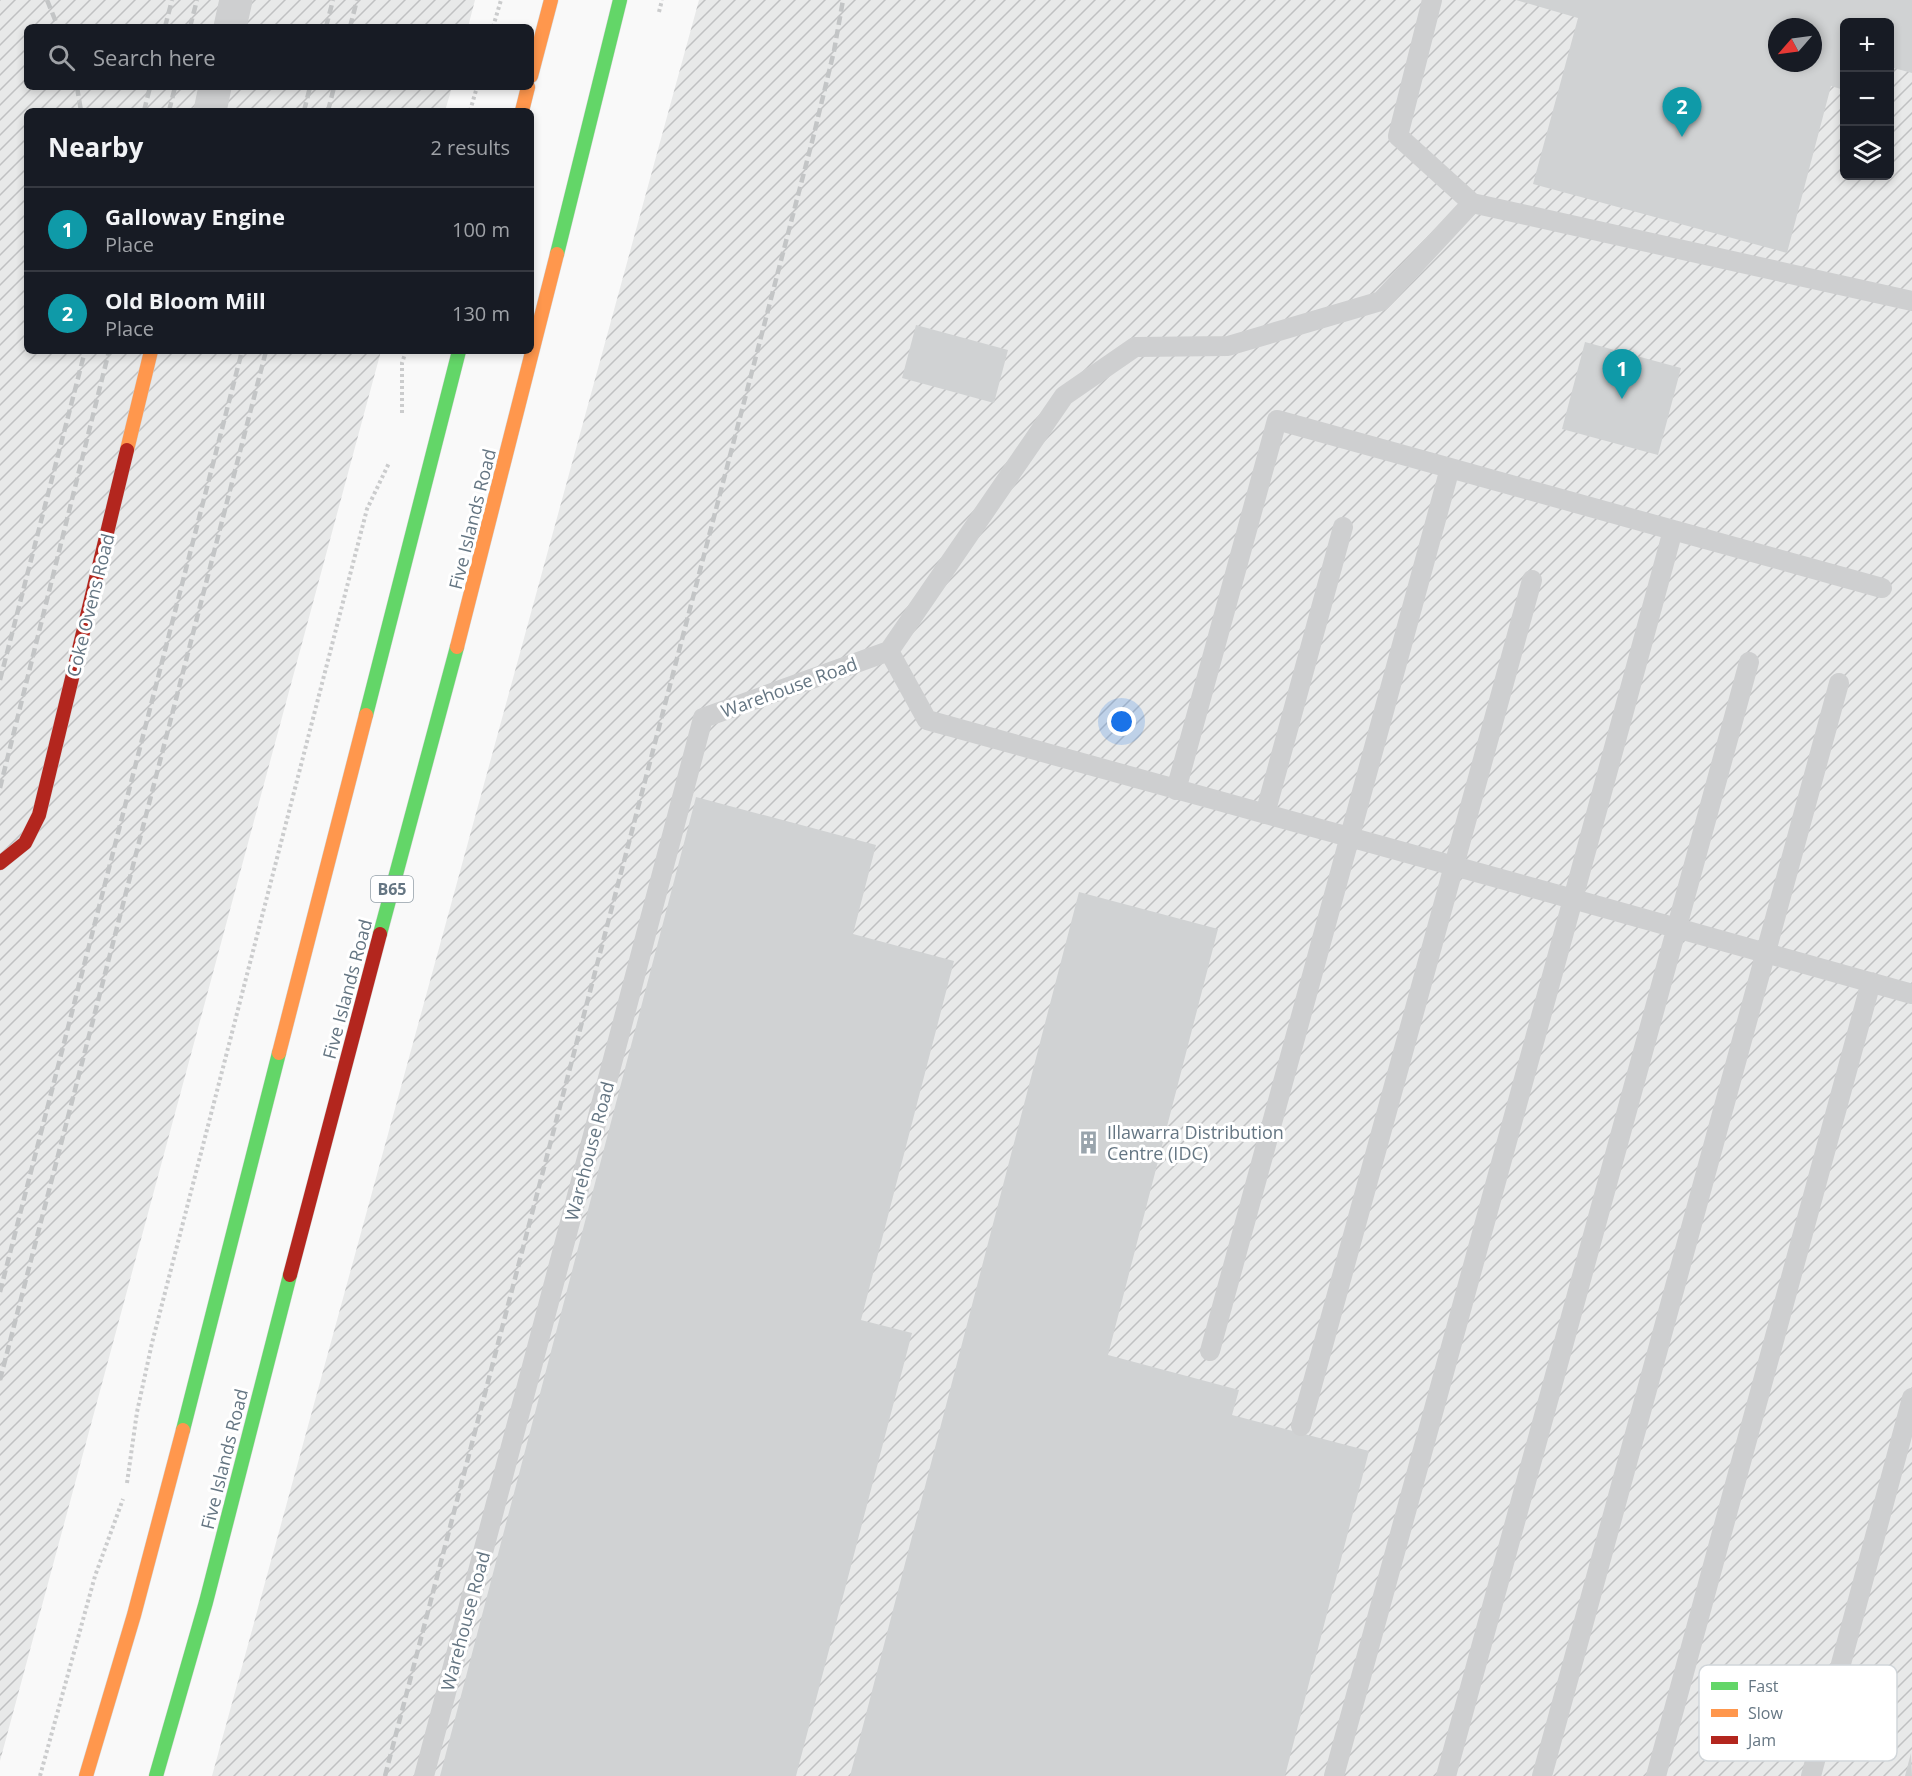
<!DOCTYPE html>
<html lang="en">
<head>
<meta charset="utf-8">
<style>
  :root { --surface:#171b24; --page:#20242c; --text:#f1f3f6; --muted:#9ea1a6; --line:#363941; --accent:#99a4ac }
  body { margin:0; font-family:"Open Sans",sans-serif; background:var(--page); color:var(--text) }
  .controls { position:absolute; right:18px; top:18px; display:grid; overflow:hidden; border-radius:9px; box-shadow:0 3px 9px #0003 }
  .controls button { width:54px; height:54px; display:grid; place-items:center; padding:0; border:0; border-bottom:2px solid var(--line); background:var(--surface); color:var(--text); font:30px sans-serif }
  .compass { position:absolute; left:1768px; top:18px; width:54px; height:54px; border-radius:50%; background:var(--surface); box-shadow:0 3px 9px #0003; rotate:242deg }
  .you { position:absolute; left:1122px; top:722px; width:21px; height:21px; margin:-15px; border:4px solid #fff; border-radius:50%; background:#1a73e8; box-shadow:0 0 0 9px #1a73e833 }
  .badge { display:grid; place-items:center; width:39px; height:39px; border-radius:50%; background:var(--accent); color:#fff; font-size:20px; font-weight:700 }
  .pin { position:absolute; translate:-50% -50px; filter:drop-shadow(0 2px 3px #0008) }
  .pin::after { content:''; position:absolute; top:32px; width:21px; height:18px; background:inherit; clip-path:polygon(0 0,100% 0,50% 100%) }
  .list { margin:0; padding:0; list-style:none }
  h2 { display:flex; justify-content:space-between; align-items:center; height:78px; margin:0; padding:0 24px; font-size:26px }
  h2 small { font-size:20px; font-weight:400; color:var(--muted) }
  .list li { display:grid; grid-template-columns:39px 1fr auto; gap:18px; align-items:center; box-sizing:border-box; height:84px; padding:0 24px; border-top:2px solid var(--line) }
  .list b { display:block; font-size:22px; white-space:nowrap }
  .list p { margin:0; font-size:20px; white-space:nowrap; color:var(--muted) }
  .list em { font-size:20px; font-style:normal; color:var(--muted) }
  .icon { flex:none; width:33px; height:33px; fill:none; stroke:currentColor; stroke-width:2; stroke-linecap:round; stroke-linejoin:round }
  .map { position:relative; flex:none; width:1912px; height:1776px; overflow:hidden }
  .search { position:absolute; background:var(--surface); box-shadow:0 3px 9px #0003; left:24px; top:24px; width:510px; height:66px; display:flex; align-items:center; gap:15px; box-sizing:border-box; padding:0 21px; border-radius:9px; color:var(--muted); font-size:22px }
  .panel { position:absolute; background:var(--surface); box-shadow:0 3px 9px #0003; left:24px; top:108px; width:510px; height:246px; border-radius:9px }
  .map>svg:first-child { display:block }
  .industrial { fill:url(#industrial-furrows); fill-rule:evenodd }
  .building { fill:#d0d2d3; fill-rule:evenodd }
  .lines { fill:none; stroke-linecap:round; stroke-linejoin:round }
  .fast-casing { stroke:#d5d6d7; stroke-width:15 }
  .slow-casing { stroke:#d5d6d7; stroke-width:15 }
  .jam-casing { stroke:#d5d6d7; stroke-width:15 }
  .path { stroke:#cbcccd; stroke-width:4; stroke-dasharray:3 3; stroke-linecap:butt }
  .lane { stroke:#cecfd0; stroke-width:20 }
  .street { stroke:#cecfd0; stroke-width:33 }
  .fast { stroke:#63d668; stroke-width:14 }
  .slow { stroke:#ff974d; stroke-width:14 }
  .jam { stroke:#b3261e; stroke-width:14 }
  .rail { stroke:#c3c5c6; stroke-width:4.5; stroke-dasharray:9 4.5; stroke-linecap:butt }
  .labels { text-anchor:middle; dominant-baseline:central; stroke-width:6; stroke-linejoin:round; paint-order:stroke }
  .shield { fill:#fff; stroke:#939fa8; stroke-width:1.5 }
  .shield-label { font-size:16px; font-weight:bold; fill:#657683 }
  .street-label { font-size:18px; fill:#657683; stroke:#fff }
  .poi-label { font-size:18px; fill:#657683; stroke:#fff; text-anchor:start }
  .key { fill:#fff; stroke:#d1d6da; stroke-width:1.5 }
  .key-label { font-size:16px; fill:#657683 }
</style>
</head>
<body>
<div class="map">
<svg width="1912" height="1776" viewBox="0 0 1912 1776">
  <defs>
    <pattern id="industrial-furrows" width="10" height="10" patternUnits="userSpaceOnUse" patternTransform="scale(1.5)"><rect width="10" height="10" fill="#e8e9e9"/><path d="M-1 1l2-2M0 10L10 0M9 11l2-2" fill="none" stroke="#c0c1c2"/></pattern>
  </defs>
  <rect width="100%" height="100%" fill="#f9f9f9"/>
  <path class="industrial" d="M0 0H475L468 27H27V87H452L445 111H27V351H381L0 1761Z
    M699 0H1912V1776H212ZM1844 22H1890V176H1844ZM1777 27H1813V63H1777Z"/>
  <path class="building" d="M1516 0H1912V73L1890 67V22H1844V90L1831 86 1787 253 1533 184 1578 18ZM1777 27H1813V63H1777Z
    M916 325 1008 350 994 403 902 378Z
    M1585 342 1681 368 1658 455 1562 429Z
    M696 797 876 845 853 934 954 961 861 1320 912 1333 796 1776H440Z
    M1079 892 1218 929 1108 1355 1239 1390 1232 1415 1369 1451 1285 1776H850Z
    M1911 1753 1912 1776H1905Z"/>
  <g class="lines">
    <defs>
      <path id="fast" d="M557 254 620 0
        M366 715 459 351
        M380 934 457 647
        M183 1430 279 1053
        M156 1776 206 1602 290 1275"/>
      <path id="slow" d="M531 76 551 0
        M522 111 528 87
        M127 450 151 351
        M457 647 557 254
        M279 1053 366 715
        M86 1776 134 1615 183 1430"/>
      <path id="jam" d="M0 863 25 843 39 815 127 450
        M290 1275 380 934"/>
    </defs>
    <use href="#fast" class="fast-casing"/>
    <use href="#slow" class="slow-casing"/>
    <use href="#jam" class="jam-casing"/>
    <path class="path" d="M659 12 662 0
      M493 27 501 0
      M470 111 477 87
      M402 413V363L406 351
      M127 1483 137 1412 152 1343 367 509 389 463
      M40 1776 95 1576 123 1499"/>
    <path class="lane" d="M1432 0 1398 136 1472 203 1912 301
      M1882 588 1673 530 1573 899 1912 994
      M1176 790 1277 420 1450 468
      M1265 814 1343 527
      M1210 1351 1450 468 1673 530
      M1301 1426 1532 580
      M424 1776 703 718 889 651
      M1334 1776 1573 899 927 720 889 651 1064 396 1135 347 1228 346 1381 301 1472 203
      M1446 1776 1749 662
      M1542 1776 1839 683
      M1656 1776 1871 982
      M1811 1776 1912 1398"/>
    <path class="street" d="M230 27 236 0
      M210 111 215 87"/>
    <use href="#fast" class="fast"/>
    <use href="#slow" class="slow"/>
    <use href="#jam" class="jam"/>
    <path class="rail" d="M47 0 58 27
      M165 27 172 0
      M190 27 197 0
      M326 27 333 0
      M350 27 357 0
      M77 87 81 111
      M144 111 150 87
      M169 111 175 87
      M304 111 310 87
      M328 111 334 87
      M0 680 85 351
      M0 788 109 351
      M0 1292 242 351
      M0 1380 266 351
      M385 1776 813 138 834 51 843 0"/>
  </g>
  <defs>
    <symbol id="building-bare" viewBox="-9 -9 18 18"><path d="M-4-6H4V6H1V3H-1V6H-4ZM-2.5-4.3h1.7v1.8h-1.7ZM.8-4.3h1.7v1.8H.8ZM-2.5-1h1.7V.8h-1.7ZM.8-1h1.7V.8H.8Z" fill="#99a4ac" stroke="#fff" stroke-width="2.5" paint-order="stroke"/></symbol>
  </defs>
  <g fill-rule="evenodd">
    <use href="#building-bare" x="1072" y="1126" width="33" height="33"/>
  </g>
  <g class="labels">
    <rect class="shield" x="371" y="876" width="42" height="26" rx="4.5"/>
    <g class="shield-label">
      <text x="392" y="889">B65</text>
    </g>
    <g class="street-label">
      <text transform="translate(472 519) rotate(-76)">Five Islands Road</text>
      <text transform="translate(90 605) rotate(-76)">Coke Ovens Road</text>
      <text transform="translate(789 687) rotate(-20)">Warehouse Road</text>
      <text transform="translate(347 989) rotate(-75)">Five Islands Road</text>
      <text transform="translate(589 1151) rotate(-75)">Warehouse Road</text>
      <text transform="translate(224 1459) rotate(-76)">Five Islands Road</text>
      <text transform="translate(465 1621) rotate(-75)">Warehouse Road</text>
    </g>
    <g class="poi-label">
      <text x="1107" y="1132">Illawarra Distribution<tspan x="1107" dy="21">Centre (IDC)</tspan></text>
    </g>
  </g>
  <rect x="1699" y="1665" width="198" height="96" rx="9" class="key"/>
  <rect x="1711" y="1682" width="27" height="8" fill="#63d668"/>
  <rect x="1711" y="1709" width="27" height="8" fill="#ff974d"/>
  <rect x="1711" y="1736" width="27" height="8" fill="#b3261e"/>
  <g class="key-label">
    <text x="1748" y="1692">Fast</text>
    <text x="1748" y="1719">Slow</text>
    <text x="1748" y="1746">Jam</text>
  </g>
</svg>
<div class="controls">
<button>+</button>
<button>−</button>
<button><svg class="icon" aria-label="layers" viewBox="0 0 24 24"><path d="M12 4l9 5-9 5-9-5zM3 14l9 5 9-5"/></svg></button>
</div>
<svg class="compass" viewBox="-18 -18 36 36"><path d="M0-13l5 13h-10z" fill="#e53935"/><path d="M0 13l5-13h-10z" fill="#9ea1a6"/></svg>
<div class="you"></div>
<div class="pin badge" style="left:1622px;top:399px;background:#0f9aa8">1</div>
<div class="pin badge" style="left:1682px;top:137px;background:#0f9aa8">2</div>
<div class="search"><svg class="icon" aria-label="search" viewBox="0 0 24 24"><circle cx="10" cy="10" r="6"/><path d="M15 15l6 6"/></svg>Search here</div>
<section class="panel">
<h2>Nearby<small>2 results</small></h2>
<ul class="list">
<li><span class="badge" style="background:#0f9aa8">1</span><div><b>Galloway Engine</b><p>Place</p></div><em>100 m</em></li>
<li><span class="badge" style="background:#0f9aa8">2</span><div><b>Old Bloom Mill</b><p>Place</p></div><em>130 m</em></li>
</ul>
</section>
</div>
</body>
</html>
